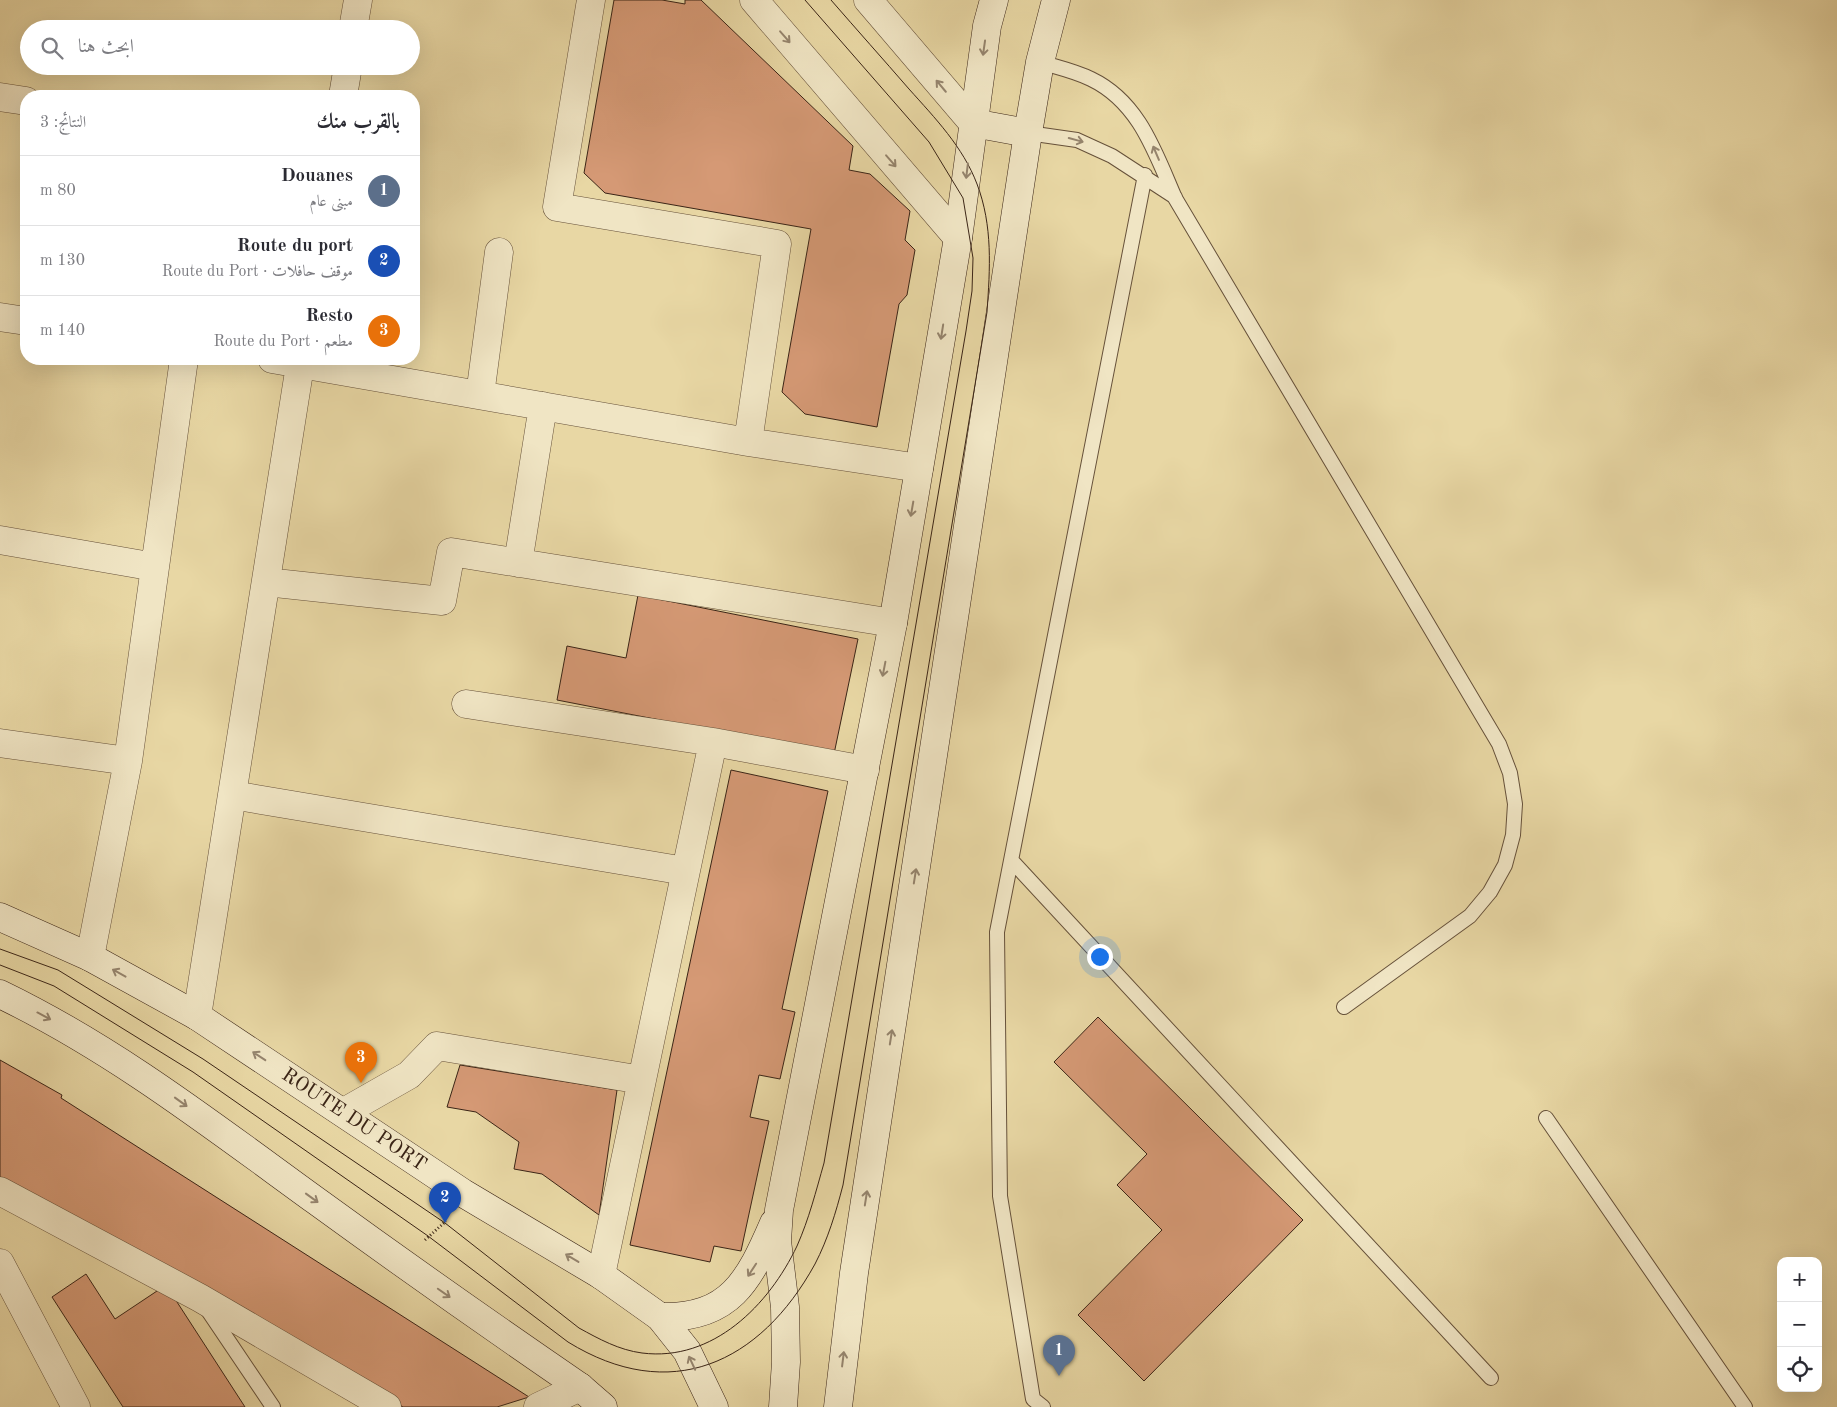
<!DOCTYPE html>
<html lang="ar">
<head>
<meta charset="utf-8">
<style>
  :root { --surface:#fff; --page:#f7f7f7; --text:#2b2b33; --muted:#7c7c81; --line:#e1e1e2; --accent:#8f2418 }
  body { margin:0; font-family:"Old Standard TT",Amiri,serif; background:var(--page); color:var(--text); direction:rtl }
  .controls { position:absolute; right:15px; bottom:15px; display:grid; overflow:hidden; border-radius:10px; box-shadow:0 5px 20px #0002 }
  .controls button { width:45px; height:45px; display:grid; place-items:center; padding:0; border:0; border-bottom:1px solid var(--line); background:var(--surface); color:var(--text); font:25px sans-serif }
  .you { position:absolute; left:1099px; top:956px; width:18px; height:18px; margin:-12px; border:4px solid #fff; border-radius:50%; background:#1a73e8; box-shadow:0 0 0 8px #1a73e833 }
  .badge { display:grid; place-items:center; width:32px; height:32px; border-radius:50%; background:var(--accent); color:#fff; font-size:16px; font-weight:700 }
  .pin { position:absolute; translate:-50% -41px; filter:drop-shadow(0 1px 2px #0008) }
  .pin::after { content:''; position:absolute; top:26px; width:18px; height:15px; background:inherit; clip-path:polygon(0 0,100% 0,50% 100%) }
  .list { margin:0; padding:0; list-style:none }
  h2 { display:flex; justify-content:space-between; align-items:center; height:65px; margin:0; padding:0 20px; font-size:21px }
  h2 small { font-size:16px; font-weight:400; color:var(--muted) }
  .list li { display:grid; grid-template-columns:32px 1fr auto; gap:15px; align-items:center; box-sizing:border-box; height:70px; padding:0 20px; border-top:1px solid var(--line) }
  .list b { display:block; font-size:19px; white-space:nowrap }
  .list p { margin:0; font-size:16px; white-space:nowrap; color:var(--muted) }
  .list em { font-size:16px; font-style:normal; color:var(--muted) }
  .icon { flex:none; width:28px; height:28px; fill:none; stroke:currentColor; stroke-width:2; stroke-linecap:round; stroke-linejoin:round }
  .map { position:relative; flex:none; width:1837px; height:1407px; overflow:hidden; direction:ltr }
  .search { position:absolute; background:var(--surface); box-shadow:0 5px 20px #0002; left:20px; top:20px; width:400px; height:55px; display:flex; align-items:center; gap:12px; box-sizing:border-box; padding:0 18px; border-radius:28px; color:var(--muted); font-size:19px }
  .panel { position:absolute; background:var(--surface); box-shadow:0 5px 20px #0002; left:20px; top:90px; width:400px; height:275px; border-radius:20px; direction:rtl }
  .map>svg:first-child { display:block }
  .building { fill:#d59975; stroke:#3a2416 }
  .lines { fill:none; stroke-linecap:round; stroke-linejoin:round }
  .service-casing { stroke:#66513a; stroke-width:16 }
  .minor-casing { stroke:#66513a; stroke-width:29 }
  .tertiary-casing { stroke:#66513a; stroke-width:29 }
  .secondary-casing { stroke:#3a2416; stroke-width:29 }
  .path { stroke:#3a2416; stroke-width:3; stroke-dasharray:1 2.5; stroke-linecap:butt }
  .service { stroke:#f0e5c4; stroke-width:14 }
  .minor { stroke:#f0e5c4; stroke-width:28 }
  .tertiary { stroke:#f0e5c4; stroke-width:28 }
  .secondary { stroke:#f0e5c4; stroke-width:28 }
  .tram { stroke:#3a2416; stroke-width:1 }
  .oneway { stroke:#95846d }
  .labels { text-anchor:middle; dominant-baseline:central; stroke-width:4; stroke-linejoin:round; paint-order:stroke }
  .street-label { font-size:20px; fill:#3a2416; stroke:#f0e5c4 }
</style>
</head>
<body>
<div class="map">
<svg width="1837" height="1407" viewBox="0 0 1837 1407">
  <rect width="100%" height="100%" fill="#e8d7a4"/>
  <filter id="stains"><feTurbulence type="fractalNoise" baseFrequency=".004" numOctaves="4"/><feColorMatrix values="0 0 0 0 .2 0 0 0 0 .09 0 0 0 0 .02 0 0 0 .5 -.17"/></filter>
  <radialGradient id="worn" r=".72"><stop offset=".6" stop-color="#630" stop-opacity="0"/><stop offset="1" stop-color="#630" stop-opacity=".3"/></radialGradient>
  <path class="building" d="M614 0H662L685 4V0H701L853 146 849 170 870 174 910 211 905 240 915 250 907 295 899 304 877 427 805 414 782 392 811 229 605 193 584 173Z
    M638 595 858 639 834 754 557 700 567 646 626 658Z
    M731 770 828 791 782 1009 795 1012 780 1079 759 1075 750 1117 769 1121 741 1251 714 1246 710 1262 630 1245Z
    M1098 1017 1303 1220 1144 1381 1078 1315 1162 1230 1117 1185 1147 1154 1054 1062Z
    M0 1060 62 1095 61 1098 529 1397 497 1407H403L0 1182Z
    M460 1065 617 1090 599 1215 542 1174 514 1169 519 1142 476 1112 447 1107Z
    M86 1274 115 1319 166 1285 245 1407H123L52 1297Z"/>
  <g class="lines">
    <defs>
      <path id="service" d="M1040 62C1056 67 1075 71 1091 79 1139 102 1155 152 1175 198L1499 744 1510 773 1515 804 1513 835 1505 865 1490 892 1470 916 1344 1007
        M1028 133 1077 140 1112 156 1175 197
        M1011 860 1491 1378
        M1546 1118 1745 1407
        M207 1309 273 1407
        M1043 1407 1033 1399 1000 1196 997 932 1145 175"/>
      <path id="minor" d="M591 0 557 207 777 244 748 442
        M353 29 358 0
        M343 96 348 66
        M0 97 26 101
        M0 317 26 321
        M272 359 748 442 919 468
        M480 395 499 252
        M0 540 155 567
        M518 563 543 406
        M266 582 442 601 451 552 893 623
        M466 704 713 742 865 770
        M0 743 128 761
        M232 795 685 871
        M90 957 128 761 184 359
        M197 1016 301 359
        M344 1112 409 1075 437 1046 642 1080
        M0 1191 200 1298 387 1407
        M0 1263 76 1407
        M601 1275 713 742
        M538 1407 580 1387"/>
      <path id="tertiary" d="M754 0 958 238
        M868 0 973 123"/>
      <g id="secondary">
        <path d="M973 123 1028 133"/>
        <path id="s1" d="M0 917 90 957 197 1016 463 1193 601 1275 660 1317 687 1351 714 1407"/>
        <path d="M0 994C114 1049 213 1126 315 1200 403 1264 491 1326 580 1387L603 1407"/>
        <path d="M660 1317C730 1319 749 1281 774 1223"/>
        <path d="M783 1407 786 1362 785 1307 777 1241 779 1210 893 623 958 238 987 26 994 0"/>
        <path d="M838 1407 854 1273 1028 133 1040 62 1056 0"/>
      </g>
    </defs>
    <use href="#service" class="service-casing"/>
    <use href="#minor" class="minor-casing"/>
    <use href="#tertiary" class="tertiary-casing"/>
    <use href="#secondary" class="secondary-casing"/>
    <path class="path" d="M425 1240 446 1221"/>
    <use href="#service" class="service"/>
    <use href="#minor" class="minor"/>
    <use href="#tertiary" class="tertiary"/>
    <use href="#secondary" class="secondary"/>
    <path class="tram" d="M0 949 58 970 203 1059 445 1223 579 1328C599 1339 619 1350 642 1353 713 1362 769 1305 797 1246 809 1219 816 1191 824 1163L966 331 972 291 973 258 963 198 929 142 805 0
      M0 965 54 986 193 1072 428 1236 568 1342C670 1405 760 1364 815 1264 828 1239 836 1212 843 1185L987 312C990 269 993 226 977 184 963 147 935 118 909 89 883 59 857 30 831 0"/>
  </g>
  <defs><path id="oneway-shaft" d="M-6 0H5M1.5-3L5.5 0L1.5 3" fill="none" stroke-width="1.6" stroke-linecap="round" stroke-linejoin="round" transform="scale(1.25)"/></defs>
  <g class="oneway">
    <use href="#oneway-shaft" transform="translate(785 37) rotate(49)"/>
    <use href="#oneway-shaft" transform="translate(984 48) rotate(98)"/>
    <use href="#oneway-shaft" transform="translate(941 86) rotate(-130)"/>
    <use href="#oneway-shaft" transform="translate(1076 140) rotate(15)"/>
    <use href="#oneway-shaft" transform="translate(1156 153) rotate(-113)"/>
    <use href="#oneway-shaft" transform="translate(891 161) rotate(49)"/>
    <use href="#oneway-shaft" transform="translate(967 171) rotate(97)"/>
    <use href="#oneway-shaft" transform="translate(942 332) rotate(99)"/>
    <use href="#oneway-shaft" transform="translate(912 509) rotate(100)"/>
    <use href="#oneway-shaft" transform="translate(884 669) rotate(101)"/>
    <use href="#oneway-shaft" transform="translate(915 876) rotate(-81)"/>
    <use href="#oneway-shaft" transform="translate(119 973) rotate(-151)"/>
    <use href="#oneway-shaft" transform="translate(44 1016) rotate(28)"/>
    <use href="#oneway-shaft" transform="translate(891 1037) rotate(-81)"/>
    <use href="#oneway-shaft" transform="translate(259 1056) rotate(-147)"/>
    <use href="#oneway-shaft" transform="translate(181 1102) rotate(36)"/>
    <use href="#oneway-shaft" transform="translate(312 1198) rotate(36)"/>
    <use href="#oneway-shaft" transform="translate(866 1198) rotate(-81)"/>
    <use href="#oneway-shaft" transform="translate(572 1258) rotate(-149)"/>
    <use href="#oneway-shaft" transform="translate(752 1270) rotate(123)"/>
    <use href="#oneway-shaft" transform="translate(444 1293) rotate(35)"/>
    <use href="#oneway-shaft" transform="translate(843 1359) rotate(-83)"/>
    <use href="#oneway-shaft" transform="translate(692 1363) rotate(-115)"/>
  </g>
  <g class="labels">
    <g class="street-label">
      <text stroke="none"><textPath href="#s1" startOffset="409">ROUTE DU PORT</textPath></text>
    </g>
  </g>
  <rect width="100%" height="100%" filter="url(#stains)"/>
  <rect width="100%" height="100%" fill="url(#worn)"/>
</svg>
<div class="controls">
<button>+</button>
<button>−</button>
<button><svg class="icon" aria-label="locate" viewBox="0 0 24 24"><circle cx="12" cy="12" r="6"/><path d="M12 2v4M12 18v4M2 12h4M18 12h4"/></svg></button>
</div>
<div class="you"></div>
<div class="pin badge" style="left:1059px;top:1376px;background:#5c6f8a">1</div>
<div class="pin badge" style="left:445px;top:1223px;background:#1a4fb4">2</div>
<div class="pin badge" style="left:361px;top:1083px;background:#e8710a">3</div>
<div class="search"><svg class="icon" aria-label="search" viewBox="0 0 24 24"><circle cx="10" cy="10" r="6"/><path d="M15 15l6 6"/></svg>ابحث هنا</div>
<section class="panel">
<h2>بالقرب منك<small>النتائج: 3</small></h2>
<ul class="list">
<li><span class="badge" style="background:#5c6f8a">1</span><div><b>Douanes</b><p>مبنى عام</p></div><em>80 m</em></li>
<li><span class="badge" style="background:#1a4fb4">2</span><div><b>Route du port</b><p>موقف حافلات · Route du Port</p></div><em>130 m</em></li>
<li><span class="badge" style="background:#e8710a">3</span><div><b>Resto</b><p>مطعم · Route du Port</p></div><em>140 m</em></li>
</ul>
</section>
</div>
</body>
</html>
